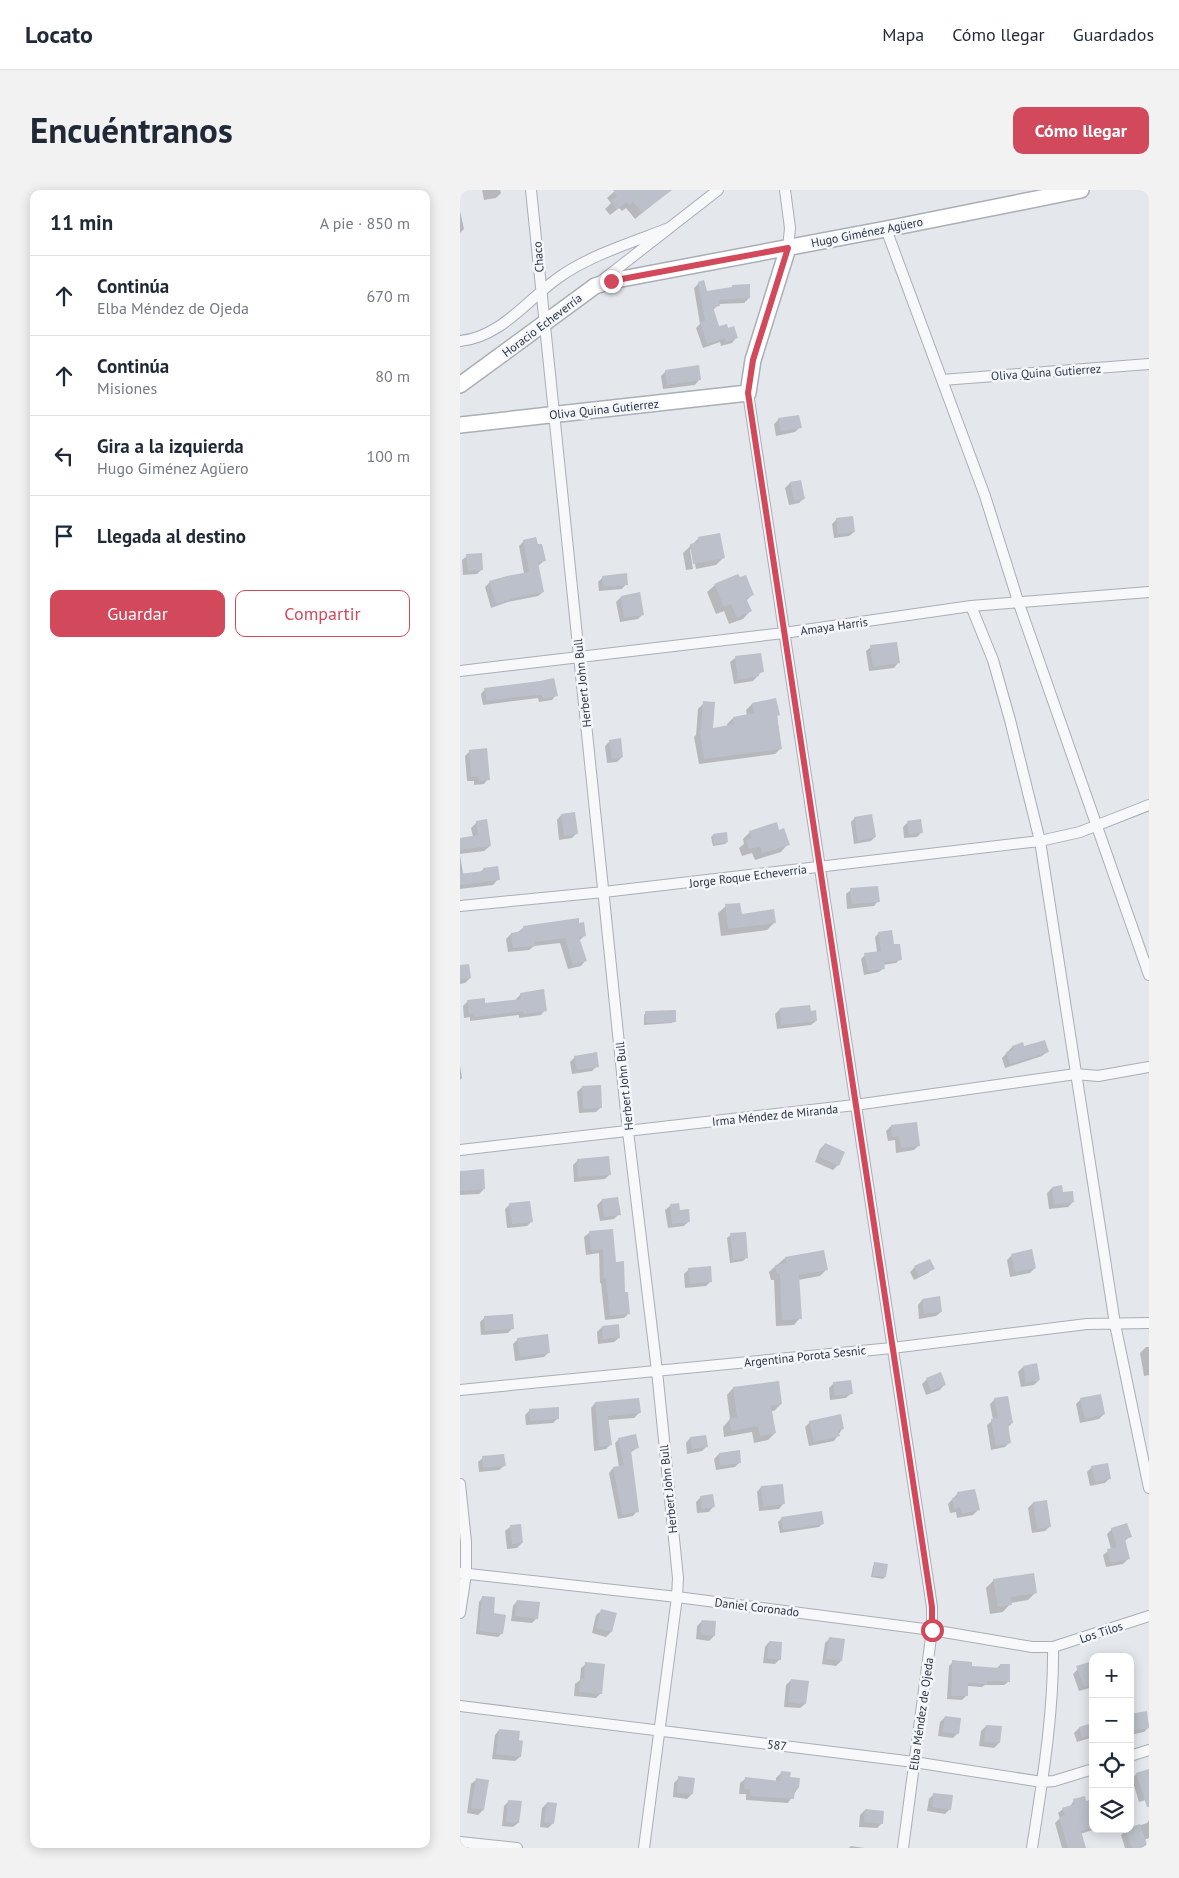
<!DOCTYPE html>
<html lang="es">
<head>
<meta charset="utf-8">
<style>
  :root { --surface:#fff; --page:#f2f2f3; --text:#1f2937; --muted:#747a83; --line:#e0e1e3; --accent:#d1495b }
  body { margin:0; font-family:"PT Sans",sans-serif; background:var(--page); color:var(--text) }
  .controls { position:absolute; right:15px; bottom:15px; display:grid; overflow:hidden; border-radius:10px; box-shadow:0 2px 12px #0003 }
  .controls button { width:45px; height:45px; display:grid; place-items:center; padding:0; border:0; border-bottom:1px solid var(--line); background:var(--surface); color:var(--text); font:25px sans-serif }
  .stop { position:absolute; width:15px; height:15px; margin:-11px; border:4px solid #d1495b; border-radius:50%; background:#fff }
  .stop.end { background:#d1495b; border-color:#fff; box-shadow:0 1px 5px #0008 }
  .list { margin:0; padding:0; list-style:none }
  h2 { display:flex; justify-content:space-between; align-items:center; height:65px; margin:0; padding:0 20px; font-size:21px }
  h2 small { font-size:16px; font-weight:400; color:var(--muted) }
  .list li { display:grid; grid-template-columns:32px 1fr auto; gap:15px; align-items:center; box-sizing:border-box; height:80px; padding:0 20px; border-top:1px solid var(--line) }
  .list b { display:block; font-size:19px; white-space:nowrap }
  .list p { margin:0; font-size:16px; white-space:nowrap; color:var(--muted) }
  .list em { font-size:16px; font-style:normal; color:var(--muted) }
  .actions { display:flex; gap:10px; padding:15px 20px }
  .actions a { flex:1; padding:11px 0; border:1px solid var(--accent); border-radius:10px; text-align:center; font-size:18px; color:var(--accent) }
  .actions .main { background:var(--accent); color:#fff }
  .icon { flex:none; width:28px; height:28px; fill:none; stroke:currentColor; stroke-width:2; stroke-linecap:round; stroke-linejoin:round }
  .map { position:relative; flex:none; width:689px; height:1658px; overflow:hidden; border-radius:10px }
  header { display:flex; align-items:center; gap:30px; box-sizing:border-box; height:70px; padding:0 25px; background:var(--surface); border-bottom:1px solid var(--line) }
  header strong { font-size:24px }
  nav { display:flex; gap:28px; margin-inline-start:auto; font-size:18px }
  .intro { display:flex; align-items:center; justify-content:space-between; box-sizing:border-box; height:120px; padding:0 30px }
  h1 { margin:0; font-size:35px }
  .button { padding:12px 22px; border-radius:10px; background:var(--accent); color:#fff; font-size:18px; font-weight:700 }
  main { display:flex; gap:30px; padding:0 30px }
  aside { flex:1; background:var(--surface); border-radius:10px; box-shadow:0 2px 12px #0003 }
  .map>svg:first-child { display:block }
  .shadow { fill:#0003 }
  .building { fill:#bbc0ca }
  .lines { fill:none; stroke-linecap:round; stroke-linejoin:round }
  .street-casing { stroke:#a9aeb7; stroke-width:12 }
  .secondary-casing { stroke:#a9aeb7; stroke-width:18 }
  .street { stroke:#f7f8fa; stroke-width:10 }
  .secondary { stroke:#fff; stroke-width:15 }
  .route { stroke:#d1495b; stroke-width:6 }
  .labels { text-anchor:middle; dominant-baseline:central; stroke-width:5; stroke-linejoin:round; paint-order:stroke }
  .street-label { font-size:12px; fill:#2b3445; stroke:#f4f6f9 }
</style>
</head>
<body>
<header>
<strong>Locato</strong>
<nav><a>Mapa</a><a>Cómo llegar</a><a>Guardados</a></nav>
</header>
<div class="intro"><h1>Encuéntranos</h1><a class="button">Cómo llegar</a></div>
<main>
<aside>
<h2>11 min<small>A pie · 850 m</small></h2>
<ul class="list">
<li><svg class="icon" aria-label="ahead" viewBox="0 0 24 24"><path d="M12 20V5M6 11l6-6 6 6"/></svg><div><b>Continúa</b><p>Elba Méndez de Ojeda</p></div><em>670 m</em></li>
<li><svg class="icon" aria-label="ahead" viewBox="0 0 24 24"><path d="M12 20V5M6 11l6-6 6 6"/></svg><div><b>Continúa</b><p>Misiones</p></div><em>80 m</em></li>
<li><svg class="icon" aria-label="left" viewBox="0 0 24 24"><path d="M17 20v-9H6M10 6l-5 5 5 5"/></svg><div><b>Gira a la izquierda</b><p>Hugo Giménez Agüero</p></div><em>100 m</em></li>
<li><svg class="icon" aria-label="arrive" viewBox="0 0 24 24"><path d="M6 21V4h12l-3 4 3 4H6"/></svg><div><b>Llegada al destino</b></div></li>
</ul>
<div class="actions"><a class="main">Guardar</a><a>Compartir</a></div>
</aside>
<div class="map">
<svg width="689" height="1658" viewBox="0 0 689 1658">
  <rect width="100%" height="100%" fill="#e4e7ec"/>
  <path class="shadow" d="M22 0H40L41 3 36 8 24 10Z
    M156 0H210L175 29 166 18 162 21 159 18 150 25 145 19 151 13 147 8Z
    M0 21 4 39 0 43Z
    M239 93 247 103 289 108 284 113 259 114 253 120 259 137 267 139 276 148 272 153 261 156 260 152 243 158 236 138 240 134 234 98Z
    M206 181 239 190 235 195 203 199 201 186Z
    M319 229 340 237 335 242 316 246 314 234Z
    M340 291 344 308 339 313 329 315 325 298 330 293Z
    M377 329 394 342 389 346 374 348 372 334Z
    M239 348 263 368 256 375 236 379 232 358 230 360 233 379 226 380 223 363Z
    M64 351 84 371 78 376 83 402 78 406 48 412 31 418 25 397 30 392 64 384 59 356Z
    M7 366 22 379 17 384 3 385 2 370Z
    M143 387 166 394 162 399 139 401 138 392Z
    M255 395 293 404 286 411 290 421 283 429 269 434 264 421 256 424 247 402Z
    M161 407 182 425 178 429 160 432 156 412Z
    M411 457 438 473 434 478 409 481 406 461Z
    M275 468 302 481 293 491 274 494 270 472Z
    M25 499 96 505 92 510 79 512 78 508 23 515 21 504Z
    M315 509 321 558 315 564 239 574 234 547 236 545 238 519 244 513 252 539 268 537 267 534 273 528 287 526 286 520 292 514Z
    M150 551 162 567 157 572 147 573 145 556Z
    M10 561 28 589 24 594 14 595V591H7L5 566Z
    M101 625 116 644 112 648 99 650 97 630Z
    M395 628 415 647 411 651 394 654 391 632Z
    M17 632 30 656 24 661 0 664 3 684 20 682 24 679 38 689 33 695 0 699V649L13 647 11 638Z
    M448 632 462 642 457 647 444 648 443 637Z
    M318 641 328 654 321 662 295 670 292 663 282 666 279 658 284 654 283 649 290 642Z
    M253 645 267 652 265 654 253 656 251 647Z
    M391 700 418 711 414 716 387 719 386 704Z
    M266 716 281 725 315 732 307 740 261 746 258 723Z
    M118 734 124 746 119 751 125 771 121 776 108 779 100 753 74 756 69 760 48 762 46 749 51 744 58 742 63 738Z
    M419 743 433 756 440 769 436 773 423 775 424 778 419 782 404 785 401 769 405 765 417 762 415 747Z
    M0 776 10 788 5 793 0 794Z
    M61 804 85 820 81 825 59 828V825L10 831V827L4 828 3 816 8 811 24 814 56 811V809Z
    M320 819 350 822 356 831 351 835 317 839 315 824Z
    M186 822 214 831 212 833 184 835V825Z
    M552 857 563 858 587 862 582 866 545 878 542 868Z
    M115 867 137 876 132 881 112 884 110 872Z
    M0 875 2 888 0 890Z
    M122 897 141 917 136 922 119 923 117 902Z
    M431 936 459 955 454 960 436 963 435 950 428 951 426 941Z
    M365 954 378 975 373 980 355 972 360 959Z
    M118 970 150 984 145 989 114 992 113 975Z
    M23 981 24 999 19 1004 0 1005V982Z
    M592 998 602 1004 613 1012 608 1017 589 1019 587 1003Z
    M142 1010 159 1024 154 1029 140 1031 137 1015Z
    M50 1014 72 1031 67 1036 47 1038 45 1019Z
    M210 1016 219 1021 229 1031 224 1036 208 1038 205 1020Z
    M129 1043 155 1073 169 1123 164 1128 145 1130 141 1093H140L139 1063 126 1065 124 1047Z
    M271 1045 287 1067 283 1071 270 1073 267 1048Z
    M552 1065 575 1078 570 1083 550 1087 547 1070Z
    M325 1068 367 1079 360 1086 338 1090 340 1128 334 1135 316 1136 314 1090H311L309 1082Z
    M455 1077 473 1078 468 1083 454 1090 450 1082Z
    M229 1079 251 1091 246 1096 225 1098 224 1084Z
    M462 1110 481 1122 476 1126 459 1129 458 1115Z
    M25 1127 52 1139 48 1143 21 1145 20 1132Z
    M142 1137 159 1148 154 1152 138 1154 137 1142Z
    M58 1149 89 1162 84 1167 55 1171 53 1154Z
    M686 1157H689V1185L684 1186 680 1163Z
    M563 1177 579 1190 574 1195 561 1197 558 1182Z
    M467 1189 484 1195 480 1200 466 1205 462 1194Z
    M374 1193 391 1203 386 1208 370 1210 369 1198Z
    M273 1198 321 1214 314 1221H310L315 1243 308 1250 294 1253 292 1242 264 1247 263 1237 270 1229 267 1205Z
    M535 1209 552 1233 547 1238 550 1252 545 1257 531 1260 527 1235 533 1230 530 1214Z
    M621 1209 644 1224 639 1229 620 1233 616 1214Z
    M135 1213 179 1223 174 1228 148 1230 151 1254 146 1259 134 1261 131 1218Z
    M70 1220 98 1228 93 1233 66 1235 65 1225Z
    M350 1232 383 1238 374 1251 349 1256 345 1237Z
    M230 1248 247 1256 242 1261 227 1264 226 1253Z
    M159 1249 177 1258 170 1263 177 1321 173 1326 158 1329 149 1283 153 1278 159 1277 155 1253Z
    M259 1264 280 1272 275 1277 256 1280 254 1269Z
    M23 1268 44 1276 39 1280 19 1282 18 1272Z
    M632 1277 650 1288 645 1293 630 1296 627 1282Z
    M301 1297 323 1314 319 1319 299 1321 297 1302Z
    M498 1303 518 1320 513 1325 497 1328 496 1322 490 1323 488 1314Z
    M241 1307 253 1317 249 1322 237 1323 236 1312Z
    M586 1311 590 1336 585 1341 572 1343 568 1318 573 1313Z
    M322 1328 363 1333 359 1337 320 1343 318 1332Z
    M60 1336 62 1353 57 1358 47 1359 45 1341 50 1337Z
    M652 1339 670 1346 665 1351 668 1369 663 1374 646 1377 643 1365 651 1359 647 1344Z
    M415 1373 425 1387 423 1389 411 1387 413 1376Z
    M534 1390 575 1403 568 1410 551 1413 543 1422 530 1424 526 1398Z
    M23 1407 42 1443 38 1447 16 1444 19 1412Z
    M57 1411 77 1428 72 1433 51 1431 53 1416Z
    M141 1421 155 1424 151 1442 146 1447 132 1443 136 1425Z
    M242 1431 254 1446 249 1451 236 1449 237 1436Z
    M370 1448 381 1471 376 1476 362 1474 365 1453Z
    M309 1452 320 1469 315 1474 303 1473 305 1457Z
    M659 1464 660 1467H649Z
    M493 1472 511 1478 536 1479 540 1475 548 1492 544 1495H525L522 1497 507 1496 506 1506 502 1510 487 1509 489 1476Z
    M126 1474 141 1503 136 1508 114 1506 115 1494 120 1490 121 1478Z
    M633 1474V1497L619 1501 613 1484 618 1479Z
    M331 1490 345 1514 340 1518 324 1517 326 1495Z
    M686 1523 689 1537 684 1542 670 1545V1526Z
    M485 1527 498 1543 493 1548 478 1546 480 1532Z
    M633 1534V1547L617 1552 614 1543 619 1538Z
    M526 1536 539 1553 534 1558 519 1556 521 1541Z
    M39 1540 58 1551 60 1567 55 1571 32 1569 35 1545Z
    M689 1580V1609L679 1612 672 1589 676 1584Z
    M321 1583 338 1598 328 1613 286 1610V1604H279L280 1593 285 1589 316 1592V1588Z
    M219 1588 232 1604 227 1609 213 1607 214 1593Z
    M16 1590 27 1591 23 1620 18 1625 7 1623 11 1594Z
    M474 1604 490 1619 485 1624 467 1621 469 1609Z
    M614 1610 633 1613V1639H636L620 1644 624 1658H602L595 1633 600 1628 598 1623 603 1619 610 1617Z
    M49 1611 58 1633 53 1637 42 1636 44 1616Z
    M87 1613 93 1633 88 1638 80 1637 82 1618Z
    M405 1620 422 1633 417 1638 399 1637 400 1625Z
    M689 1630V1648L684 1650 686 1658H665L661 1645 666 1640 687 1633Z
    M391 1656 405 1658H389Z"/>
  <path class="building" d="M153 0H212L182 23 173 12 169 15 167 12 157 19 151 11 157 6Z
    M244 90 247 101 272 97V95L290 94V108L259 110 260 116 253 117 259 136 267 134 268 138 274 136 278 148 266 152 265 148 247 154 240 132 245 131 238 92Z
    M239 175 241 190 207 195 205 180Z
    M339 225 342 238 321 241 318 228Z
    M341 290 345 309 334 311 330 292Z
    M393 326 395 342 378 344 376 328Z
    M260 343 265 368 233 374 230 354 239 352 238 347Z
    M76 347 78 354H82L86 371 78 372 84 402 54 408 36 414 29 391 47 386 69 382 63 350Z
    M22 363 23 380 8 381 6 364Z
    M167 383 168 395 143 397 142 386Z
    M278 384 280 387 286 385 294 405 286 408 292 421 277 428 271 414 264 417 254 394Z
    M180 402 184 425 164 428 161 406Z
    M437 452 440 473 413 477 410 455Z
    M301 463 304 482 299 483V486L278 490 275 466Z
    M94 488 98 506 83 509 82 505 64 506 27 511 24 498 80 491Z
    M316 508 320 525 317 526 322 559 244 569 240 540H241L243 511 255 512 253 538 274 534 273 527 294 523 292 513Z
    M161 548 163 567 152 569 149 550Z
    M27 558 30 590 19 591 18 586 11 587 9 560Z
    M115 622 118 644 104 646 101 624Z
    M412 624 416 647 398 651 394 627Z
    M27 629 31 656 0 660V648L18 645 16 631Z
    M461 629 463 643 449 644 447 631Z
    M317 632 319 640 324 638 330 655 302 663 300 656 289 659 286 650 292 648 289 641Z
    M267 642 268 652 254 654 253 644Z
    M38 676 40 690 0 695V684L23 681V678Z
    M418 696 420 712 392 714 390 698Z
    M280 713 282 724 314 719 316 733 268 739 265 714Z
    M119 728V733L124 732 126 746 119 747 127 771 113 775 105 748 75 752 76 756 53 758 51 743 63 741V736Z
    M432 740 434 754H440L442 770 424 772 425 779 408 781 404 763 421 761 418 742Z
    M9 774 11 788 0 790V775Z
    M84 799 87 821 64 824 63 821 15 827 14 823 9 824 7 810 25 808V813L61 809 60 803Z
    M350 815 351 821 356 820 357 831 321 835 320 818Z
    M216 820V832L186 833 185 821Z
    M585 850 589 862 550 874 546 862 553 860 552 856 563 852 564 856Z
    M137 862 139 877 117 880 114 866Z
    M141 895 142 918 123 919 122 896Z
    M457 932 460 956 441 958 439 946 432 947 431 935Z
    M365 953 385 962 379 976 359 967Z
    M149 966 151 985 118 987 117 969Z
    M24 979 25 999 1 1001 0 981Z
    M602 995 603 1002 613 1001 614 1012 594 1015 592 997Z
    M158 1007 161 1025 144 1027 142 1009Z
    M70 1011 73 1032 52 1034 49 1013Z
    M219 1013 220 1020 229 1019 230 1032 212 1034 210 1014Z
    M153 1039 156 1072 164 1071 165 1102H168L170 1124 150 1126 146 1089H144L143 1059 131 1060 129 1041Z
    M286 1042 288 1068 273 1070 270 1043Z
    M572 1059 576 1078 555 1082 551 1064Z
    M364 1060 368 1080 339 1085 342 1129 322 1130 320 1084H317L315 1075 326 1073 325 1067Z
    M470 1069 475 1079 459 1086 454 1076Z
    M251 1076 252 1092 230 1094 228 1078Z
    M480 1106 482 1122 464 1124 462 1109Z
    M53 1124 54 1139 25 1141 24 1126Z
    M159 1134 160 1148 143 1149 142 1136Z
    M88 1144 90 1163 60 1167 57 1148Z
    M577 1173 580 1190 566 1193 563 1176Z
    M481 1182 486 1195 471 1201 466 1188Z
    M391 1190 393 1204 375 1206 373 1192Z
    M319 1191 322 1214 311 1216 316 1243 300 1246 298 1236 271 1241 269 1229 277 1227 273 1197Z
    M641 1204 645 1224 625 1229 620 1208Z
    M548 1206 553 1233 548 1234 551 1253 536 1256 531 1229 538 1228 534 1208Z
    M179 1208 181 1223 148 1226 152 1255 139 1257 135 1212Z
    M99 1217V1229L70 1231 69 1219Z
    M381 1224 384 1239 378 1240 380 1246 354 1252 349 1231Z
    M176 1244 179 1258 171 1260 179 1322 162 1325 153 1277 164 1275 158 1248Z
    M246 1245 248 1257 232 1259 230 1247Z
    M280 1260 281 1273 260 1276 259 1263Z
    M44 1264 46 1276 23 1278 22 1266Z
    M648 1273 651 1289 635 1292 631 1276Z
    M323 1294 325 1314 303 1317 301 1296Z
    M515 1299 520 1320 502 1324 500 1317 494 1319 492 1308 498 1307 497 1302Z
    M253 1304 255 1317 242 1319 240 1306Z
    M587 1310 591 1337 577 1339 573 1312Z
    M362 1321 364 1334 323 1340 321 1327Z
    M667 1333 672 1347 665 1349 670 1369 650 1373 647 1359 657 1357 651 1338Z
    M61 1334 63 1353 52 1354 50 1335Z
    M414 1372 428 1374 426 1387 413 1386Z
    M574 1383 577 1403 551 1407 552 1415 538 1417 533 1389Z
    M22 1406 35 1407 34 1423 46 1425 43 1444 19 1441Z
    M57 1410 80 1412 78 1429 55 1426Z
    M141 1419 157 1423 152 1442 136 1438Z
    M242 1430 256 1431 255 1446 240 1445Z
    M369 1447 385 1449 382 1471 366 1469Z
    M309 1451 322 1452 321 1470 307 1468Z
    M492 1470 512 1472V1476L540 1478V1474H550V1492L527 1491V1494L508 1493V1506H491Z
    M633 1471V1494L624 1497 616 1476Z
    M125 1472 145 1474 142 1504 119 1502 120 1488 124 1489Z
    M331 1489 349 1491 346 1514 328 1512Z
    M687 1521 689 1538 672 1541 670 1524Z
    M485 1526 501 1528 499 1544 482 1542Z
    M633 1533V1545L622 1548 619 1537Z
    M526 1535 542 1536 540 1553 524 1552Z
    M39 1539 60 1541 59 1550 63 1551 61 1567 36 1564Z
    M689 1579V1617H687L676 1583Z
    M321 1581 331 1582 330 1587 340 1588 339 1598H335L334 1609 290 1606V1600L284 1599 285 1587 320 1591Z
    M218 1586 235 1588 233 1604 217 1603Z
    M16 1588 29 1590 24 1620 11 1618Z
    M473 1603 493 1605 491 1620 472 1617Z
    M625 1606 626 1611 633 1609V1638L621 1641 626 1658H608L599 1627 605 1625 602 1618 615 1614 613 1609Z
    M48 1610 62 1611 59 1633 46 1632Z
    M87 1612 97 1613 94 1634 84 1632Z
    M405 1619 424 1621 423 1634 404 1632Z
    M680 1634 688 1658H672L665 1639H670V1637Z"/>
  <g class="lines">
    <defs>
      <path id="street" d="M71 0 168 941 197 1181 218 1388 217 1407 184 1658
        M325 0 330 38 328 58
        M426 39 525 306 558 411 689 785
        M140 92 258 0
        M0 151C41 147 67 110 98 88 128 66 173 52 209 38
        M482 190 689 174
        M288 203 472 1417V1440L443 1658
        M511 416 533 470 550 530 580 651 655 1134 689 1298
        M0 481 324 443 511 416 689 402
        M0 716 144 702 580 651 620 642 689 615
        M0 960 395 915 616 884 638 886 689 877
        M0 1200 432 1158 627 1134 689 1133
        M0 1294 6 1352V1384L0 1423
        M0 1383 217 1407 472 1440 572 1457H593L689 1426
        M0 1516 454 1572 582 1592 594 1591 633 1579
        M670 1566 689 1560
        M0 1652 57 1658
        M572 1658C582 1593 594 1523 593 1457"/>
      <path id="secondary" d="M0 195 135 96 151 91 426 39 621 0
        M0 235 288 203 293 170 328 58"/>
    </defs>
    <use href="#street" class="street-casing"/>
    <use href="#secondary" class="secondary-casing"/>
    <use href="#street" class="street"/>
    <use href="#secondary" class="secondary"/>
  </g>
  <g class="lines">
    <path class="route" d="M151 91 328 58 293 170 288 203 472 1417V1440"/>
  </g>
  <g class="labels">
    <g class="street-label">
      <text transform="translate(407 42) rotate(-11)">Hugo Giménez Agüero</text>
      <text transform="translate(78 67) rotate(-95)">Chaco</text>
      <text transform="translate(82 135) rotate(-37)">Horacio Echeverría</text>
      <text transform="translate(586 182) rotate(-4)">Oliva Quina Gutierrez</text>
      <text transform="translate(144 219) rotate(-6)">Oliva Quina Gutierrez</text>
      <text transform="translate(374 436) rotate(-8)">Amaya Harris</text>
      <text transform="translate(122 493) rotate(-96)">Herbert John Bull</text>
      <text transform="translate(288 686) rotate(-7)">Jorge Roque Echeverría</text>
      <text transform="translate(164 896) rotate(-96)">Herbert John Bull</text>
      <text transform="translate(315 925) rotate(-6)">Irma Méndez de Miranda</text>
      <text transform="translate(345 1166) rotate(-6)">Argentina Porota Sesnic</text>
      <text transform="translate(208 1299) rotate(-96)">Herbert John Bull</text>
      <text transform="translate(297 1417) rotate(7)">Daniel Coronado</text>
      <text transform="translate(641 1442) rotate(-18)">Los Tilos</text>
      <text transform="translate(461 1524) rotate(-82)">Elba Méndez de Ojeda</text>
      <text transform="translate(317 1555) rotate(7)">587</text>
    </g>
  </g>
</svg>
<div class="controls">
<button>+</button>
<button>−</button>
<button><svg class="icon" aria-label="locate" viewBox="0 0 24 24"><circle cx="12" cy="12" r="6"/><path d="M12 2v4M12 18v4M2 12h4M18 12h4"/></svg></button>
<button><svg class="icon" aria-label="layers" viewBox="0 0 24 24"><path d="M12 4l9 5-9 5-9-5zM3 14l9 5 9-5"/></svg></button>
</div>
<div class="stop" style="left:472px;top:1440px"></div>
<div class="stop end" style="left:151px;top:91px"></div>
</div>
</main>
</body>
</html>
